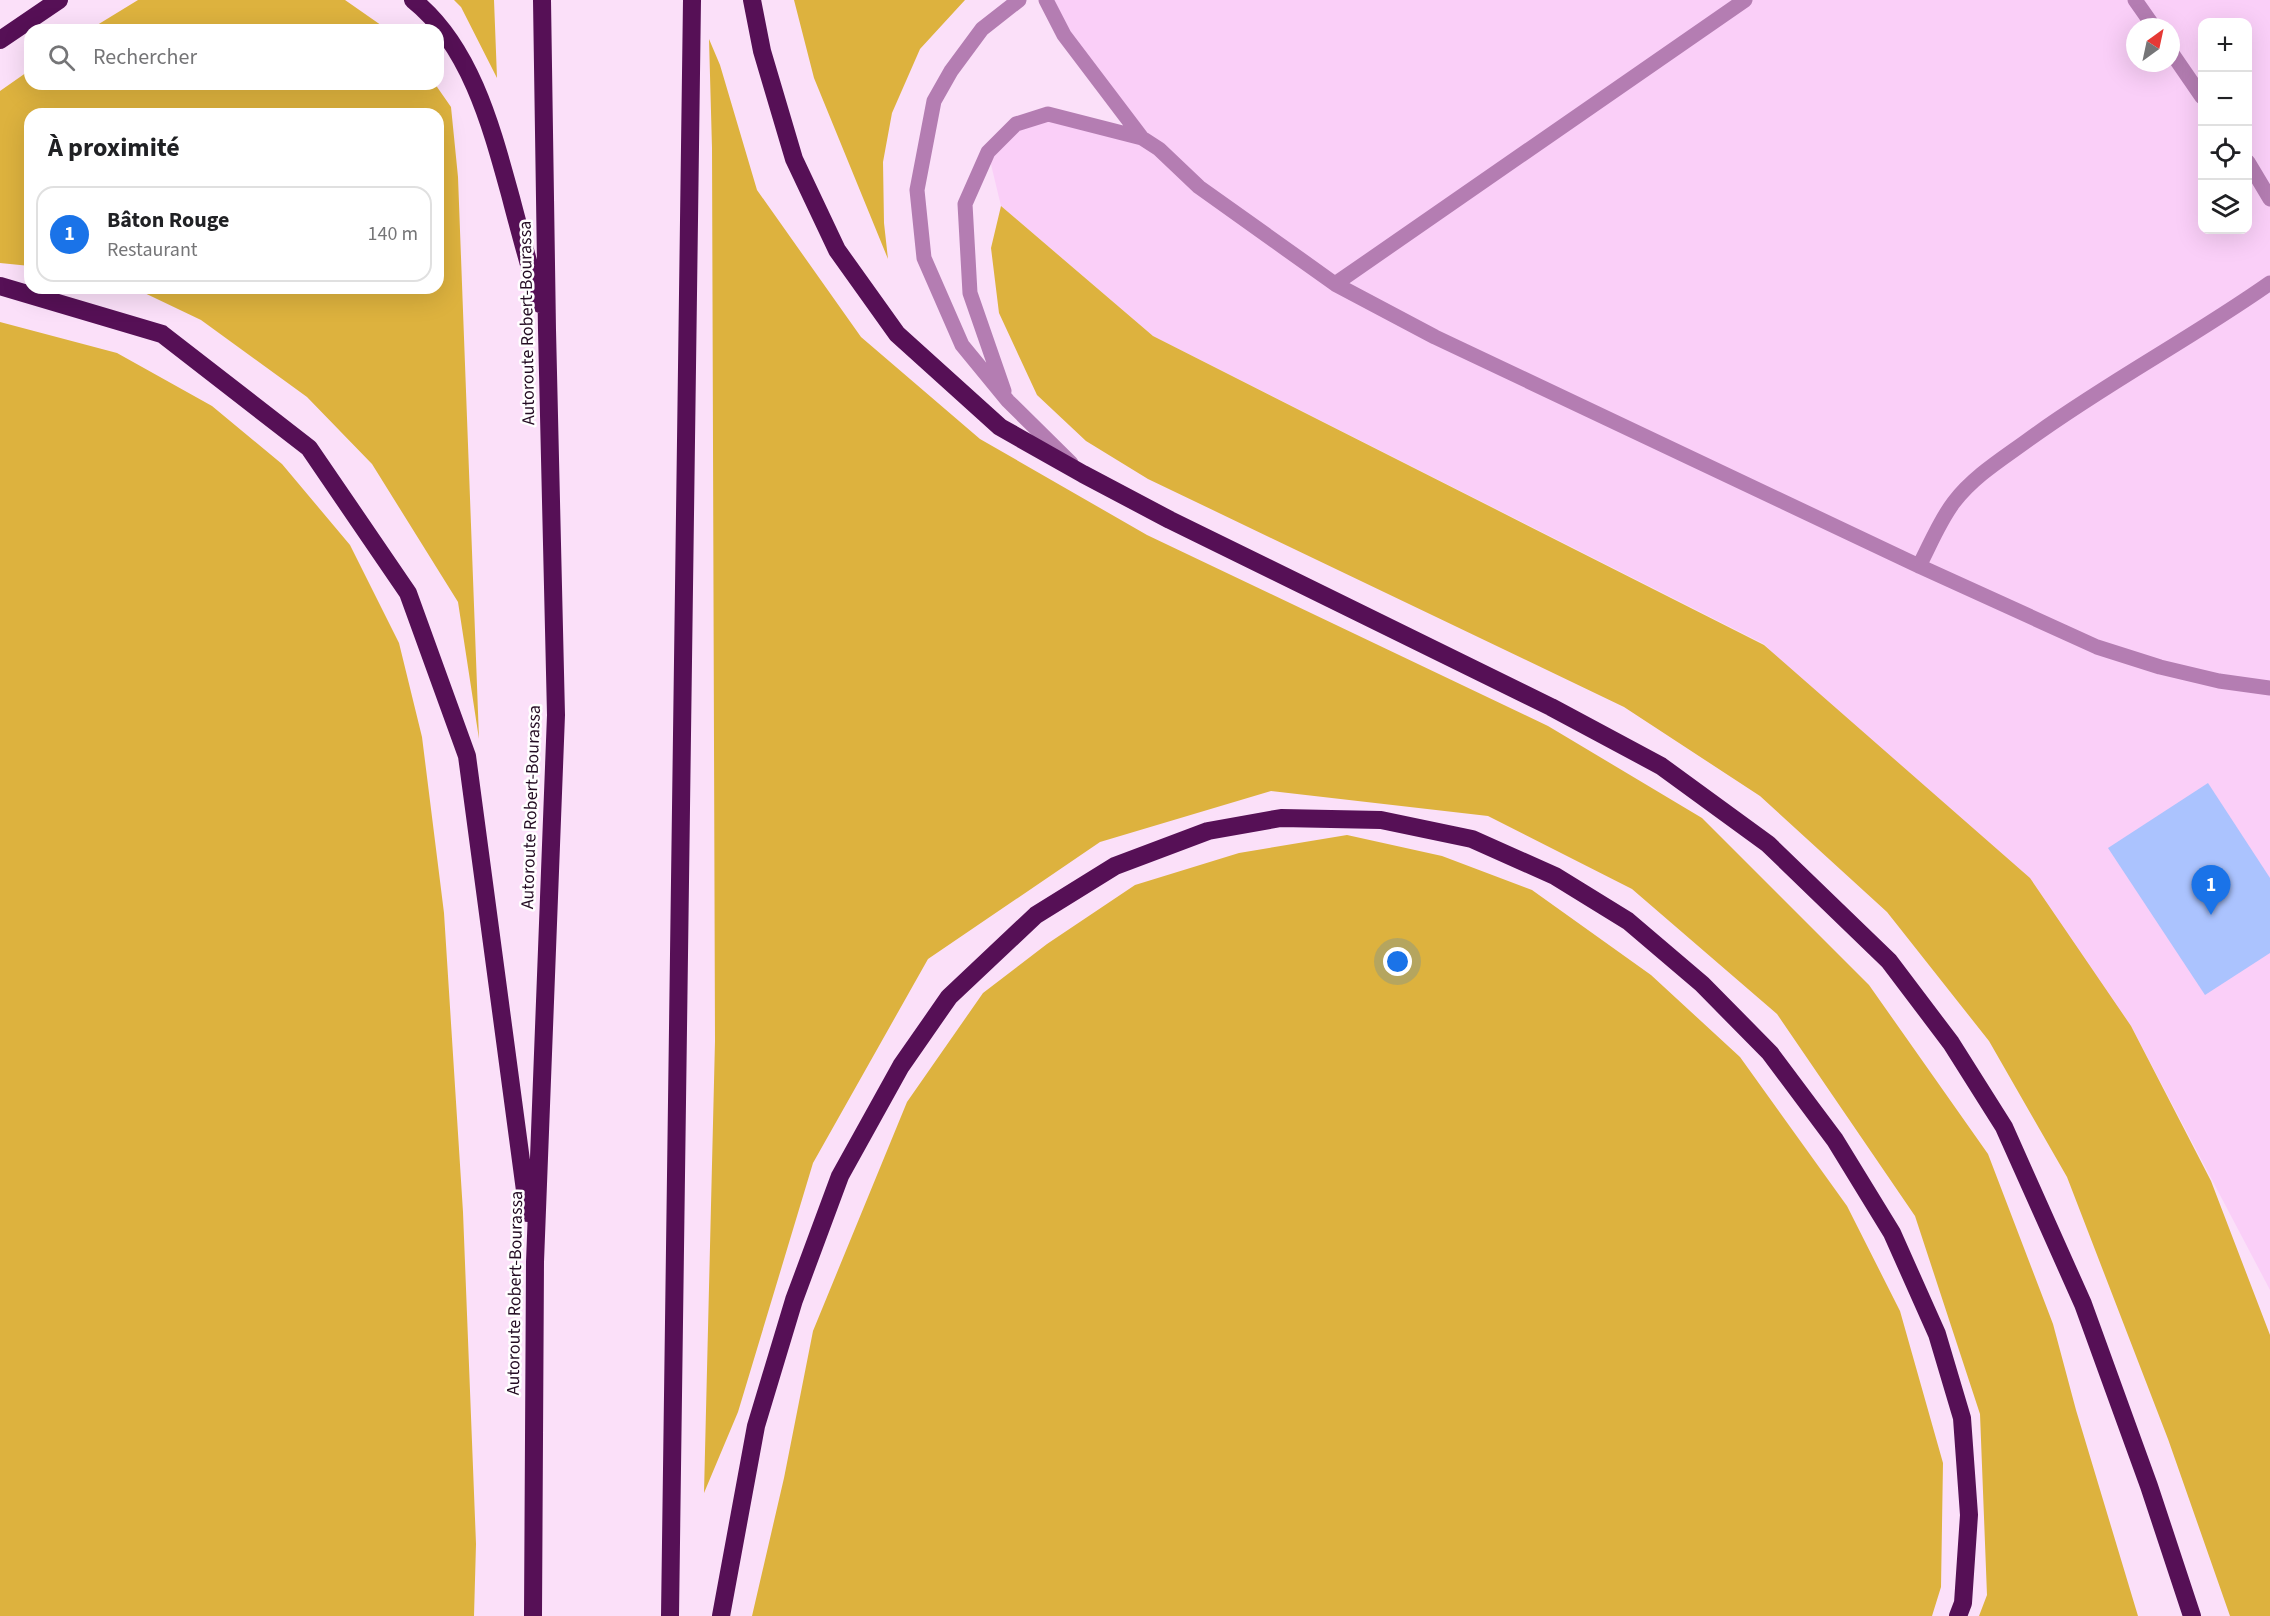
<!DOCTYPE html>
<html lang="fr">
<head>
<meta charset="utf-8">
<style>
  :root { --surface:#fff; --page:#f6f6f6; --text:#202124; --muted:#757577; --line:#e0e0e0; --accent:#1a73e8 }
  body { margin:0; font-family:"Source Sans 3",sans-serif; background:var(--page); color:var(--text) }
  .controls { position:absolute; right:18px; top:18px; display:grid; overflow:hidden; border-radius:12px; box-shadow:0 6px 24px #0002 }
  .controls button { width:54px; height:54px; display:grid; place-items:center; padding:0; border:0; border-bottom:2px solid var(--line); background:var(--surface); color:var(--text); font:30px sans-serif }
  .compass { position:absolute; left:2126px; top:18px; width:54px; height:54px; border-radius:50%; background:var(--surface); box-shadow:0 6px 24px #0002; rotate:33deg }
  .you { position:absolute; left:1398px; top:962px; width:21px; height:21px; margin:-15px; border:4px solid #fff; border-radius:50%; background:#1a73e8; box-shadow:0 0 0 9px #1a73e833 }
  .badge { display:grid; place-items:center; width:39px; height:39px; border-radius:50%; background:var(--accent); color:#fff; font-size:20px; font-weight:700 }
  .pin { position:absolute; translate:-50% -50px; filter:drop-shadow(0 2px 3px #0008) }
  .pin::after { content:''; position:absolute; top:32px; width:21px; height:18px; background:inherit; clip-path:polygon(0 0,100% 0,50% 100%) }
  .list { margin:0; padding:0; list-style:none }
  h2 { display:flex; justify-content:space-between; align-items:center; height:78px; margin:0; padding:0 24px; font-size:26px }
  h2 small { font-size:20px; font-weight:400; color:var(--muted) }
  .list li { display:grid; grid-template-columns:39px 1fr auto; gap:18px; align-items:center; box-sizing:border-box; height:96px; margin:0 12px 12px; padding:0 12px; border:2px solid var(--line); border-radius:18px }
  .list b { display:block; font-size:22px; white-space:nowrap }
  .list p { margin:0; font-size:20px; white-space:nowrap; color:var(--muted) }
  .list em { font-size:20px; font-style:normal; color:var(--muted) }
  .icon { flex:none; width:33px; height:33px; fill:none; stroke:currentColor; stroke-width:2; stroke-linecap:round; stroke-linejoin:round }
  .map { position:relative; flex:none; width:2270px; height:1616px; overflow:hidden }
  .search { position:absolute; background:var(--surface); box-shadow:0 6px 24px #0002; left:24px; top:24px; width:420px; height:66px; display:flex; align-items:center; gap:15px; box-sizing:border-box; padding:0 21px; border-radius:18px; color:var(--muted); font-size:22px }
  .panel { position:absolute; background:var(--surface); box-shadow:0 6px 24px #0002; left:24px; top:108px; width:420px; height:186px; border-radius:18px }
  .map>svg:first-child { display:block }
  .built { fill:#facff8; fill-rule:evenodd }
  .green { fill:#ddb23e }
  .building { fill:#abc3fe }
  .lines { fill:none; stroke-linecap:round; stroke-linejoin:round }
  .minor { stroke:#b47db2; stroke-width:15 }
  .highway { stroke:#561056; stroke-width:18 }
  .labels { text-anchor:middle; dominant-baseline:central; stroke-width:5; stroke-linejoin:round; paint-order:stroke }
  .street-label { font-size:18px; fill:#240c23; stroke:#fff }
</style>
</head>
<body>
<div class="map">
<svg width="2270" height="1616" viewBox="0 0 2270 1616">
  <rect width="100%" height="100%" fill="#fbe0f9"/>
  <path class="built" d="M1046 0H2270V1290L2131 1026 1764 644 1153 336 1001 206 988 152 1016 124 1048 114 1141 138ZM2202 22H2248V230H2202ZM2135 27H2171V63H2135Z"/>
  <path class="green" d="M138 0H345L388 30H89Z
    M454 0H494L497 78 461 7Z
    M794 0H965L920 49 892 113 883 162 884 223 888 259 814 78Z
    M709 39 720 65 757 190 861 337 980 439 1147 535 1548 726 1702 818 1869 985 1988 1154 2053 1324 2076 1410 2138 1616H1979L1987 1595 1980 1414 1915 1216 1777 1014 1632 889 1488 816 1271 791 1100 842 928 959 813 1163 738 1412 704 1493 715 1041 712 148Z
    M30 70V84H435L451 107 458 177 479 739 458 602 372 464 307 397 201 320 134 288H438V114H30V266L0 263V91Z
    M1001 206 1153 336 1764 645 2030 878 2131 1026 2211 1181 2270 1335V1616H2230L2168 1439 2067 1177 1989 1041 1887 912 1760 796 1624 707 1148 479 1086 441 1037 395 999 313 991 248Z
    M0 322 117 353 212 406 282 464 350 545 399 643 422 737 444 913 463 1212 476 1544 474 1616H0Z
    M1347 835 1442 856 1532 890 1651 975 1740 1057 1847 1206 1900 1311 1943 1463 1941 1587 1932 1616H752L784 1478 813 1331 907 1102 983 993 1047 944 1135 885 1239 853Z"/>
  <path class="building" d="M2208 783 2270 878V953L2205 995 2108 848Z"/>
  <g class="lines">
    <path class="minor" d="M1019 0 982 29 951 71 934 101 917 190 924 258 962 345 1008 401 1071 463
      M1046 0 1064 35 1142 138 1159 149 1199 187 1335 284 1435 337 1919 566 2097 647 2160 667 2219 681 2270 688
      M2135 0 2154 27
      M2171 52 2202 97
      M2248 162 2270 199
      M1335 284 1745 0
      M1004 391 970 293 965 204 988 152 1016 124 1048 114 1142 138
      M1919 566C1930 545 1940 520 1954 502 1974 476 2002 459 2028 440 2106 383 2192 338 2270 283"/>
    <path class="highway" d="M413 0C471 46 492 129 511 198 520 233 530 268 540 304
      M752 0 762 51 794 159 837 250 897 334 1000 427 1083 474 1170 520 1551 707 1661 766 1768 844 1889 961 1951 1043 2004 1127 2083 1304 2149 1486 2192 1616
      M0 40 59 0
      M0 286 162 334 309 448 408 593 467 756 528 1213
      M533 1616 535 1262 556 715 547 330 542 0
      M670 1616 692 0
      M721 1616 756 1426 794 1300 840 1176 901 1066 949 997 1036 915 1115 866 1208 831 1281 818 1381 820 1472 839 1555 876 1628 921 1702 984 1770 1053 1835 1140 1892 1233 1937 1334 1962 1418 1969 1515 1963 1603 1958 1616"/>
  </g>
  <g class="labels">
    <g class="street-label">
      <text transform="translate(527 323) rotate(-91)">Autoroute Robert-Bourassa</text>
      <text transform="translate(531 807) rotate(-88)">Autoroute Robert-Bourassa</text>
      <text transform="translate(515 1293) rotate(-89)">Autoroute Robert-Bourassa</text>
    </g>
  </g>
</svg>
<div class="controls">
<button>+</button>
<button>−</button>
<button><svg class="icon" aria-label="locate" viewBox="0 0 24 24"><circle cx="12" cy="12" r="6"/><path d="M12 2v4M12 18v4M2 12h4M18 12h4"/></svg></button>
<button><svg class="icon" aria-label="layers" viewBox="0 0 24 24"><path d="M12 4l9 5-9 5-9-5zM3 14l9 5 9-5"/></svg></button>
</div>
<svg class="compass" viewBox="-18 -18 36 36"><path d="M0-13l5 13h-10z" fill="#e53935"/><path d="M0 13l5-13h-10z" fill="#757577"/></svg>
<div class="you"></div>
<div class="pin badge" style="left:2211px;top:915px">1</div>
<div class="search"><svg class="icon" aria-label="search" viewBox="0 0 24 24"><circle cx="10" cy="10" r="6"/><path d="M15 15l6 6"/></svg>Rechercher</div>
<section class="panel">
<h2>À proximité<small></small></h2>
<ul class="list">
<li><span class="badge">1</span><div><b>Bâton Rouge</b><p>Restaurant</p></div><em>140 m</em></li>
</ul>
</section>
</div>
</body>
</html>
